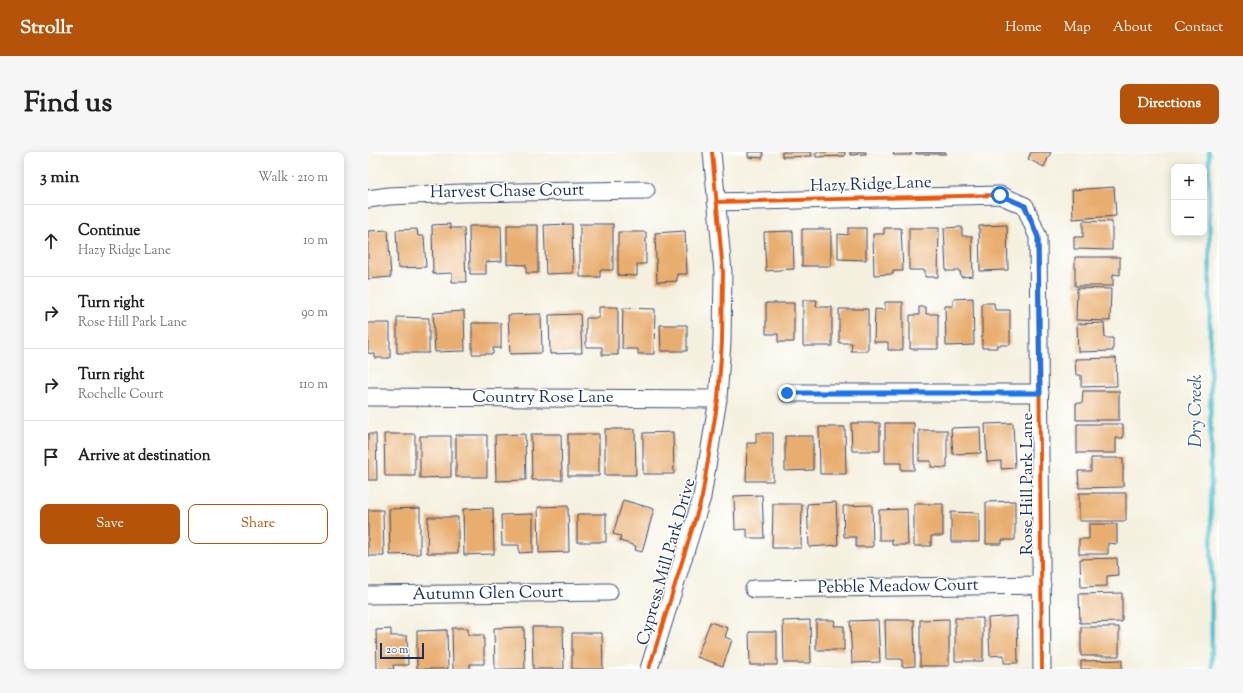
<!DOCTYPE html>
<html lang="en">
<head>
<meta charset="utf-8">
<style>
  :root { --surface:#fff; --page:#f6f6f6; --text:#222; --muted:#767676; --line:#e0e0e0; --accent:#b45309 }
  body { margin:0; font-family:"Sorts Mill Goudy",serif; background:var(--page); color:var(--text) }
  .controls { position:absolute; right:12px; top:12px; display:grid; overflow:hidden; border-radius:8px; box-shadow:0 2px 10px #0003 }
  .controls button { width:36px; height:36px; display:grid; place-items:center; padding:0; border:0; border-bottom:1px solid var(--line); background:var(--surface); color:var(--text); font:20px sans-serif }
  .scale { position:absolute; left:12px; bottom:10px; width:44px; box-sizing:border-box; padding-left:4px; border:2px solid #1b2f5e; border-top:0; font-size:11px; line-height:14px; white-space:nowrap; color:#1b2f5e; -webkit-text-stroke:3px #fff; paint-order:stroke }
  .stop { position:absolute; width:12px; height:12px; margin:-9px; border:3px solid #1a73e8; border-radius:50%; background:#fff }
  .stop.end { background:#1a73e8; border-color:#fff; box-shadow:0 1px 4px #0008 }
  .list { margin:0; padding:0; list-style:none }
  h2 { display:flex; justify-content:space-between; align-items:center; height:52px; margin:0; padding:0 16px; font-size:17px }
  h2 small { font-size:13px; font-weight:400; color:var(--muted) }
  .list li { display:grid; grid-template-columns:26px 1fr auto; gap:12px; align-items:center; box-sizing:border-box; height:72px; padding:0 16px; border-top:1px solid var(--line) }
  .list b { display:block; font-size:15px; white-space:nowrap }
  .list p { margin:0; font-size:13px; white-space:nowrap; color:var(--muted) }
  .list em { font-size:13px; font-style:normal; color:var(--muted) }
  .actions { display:flex; gap:8px; padding:12px 16px }
  .actions a { flex:1; padding:9px 0; border:1px solid var(--accent); border-radius:8px; text-align:center; font-size:14px; color:var(--accent) }
  .actions .main { background:var(--accent); color:#fff }
  .icon { flex:none; width:22px; height:22px; fill:none; stroke:currentColor; stroke-width:2; stroke-linecap:round; stroke-linejoin:round }
  .map { position:relative; flex:none; width:851px; height:517px; overflow:hidden; border-radius:8px }
  header { display:flex; align-items:center; gap:24px; box-sizing:border-box; height:56px; padding:0 20px; background:var(--accent); color:#fff }
  header strong { font-size:19px }
  nav { display:flex; gap:22px; margin-inline-start:auto; font-size:14px }
  .intro { display:flex; align-items:center; justify-content:space-between; box-sizing:border-box; height:96px; padding:0 24px }
  h1 { margin:0; font-size:28px }
  .button { padding:10px 18px; border-radius:8px; background:var(--accent); color:#fff; font-size:14px; font-weight:700 }
  main { display:flex; gap:24px; padding:0 24px }
  aside { flex:1; background:var(--surface); border-radius:8px; box-shadow:0 2px 10px #0003 }
  .map>svg:first-child { display:block }
  .lines { fill:none; stroke-linecap:round; stroke-linejoin:round }
  .stream { stroke:#57c0d3; stroke-width:4.5 }
  .building { fill:#e8ae70 }
  .street-casing { stroke:#3c4c71; stroke-width:19 }
  .street { stroke:#fff; stroke-width:17 }
  .cycleway-casing { stroke:#fff; stroke-width:6 }
  .cycleway { stroke:#e8590c; stroke-width:4 }
  .route { stroke:#1a73e8; stroke-width:5 }
  .labels { text-anchor:middle; dominant-baseline:central; stroke-width:3; stroke-linejoin:round; paint-order:stroke }
  .street-label { font-size:17px; fill:#1b2f5e; stroke:#fff }
  .water-label { font-size:18px; font-style:italic; fill:#306287; stroke:#fff }
</style>
</head>
<body>
<header>
<strong>Strollr</strong>
<nav><a>Home</a><a>Map</a><a>About</a><a>Contact</a></nav>
</header>
<div class="intro"><h1>Find us</h1><a class="button">Directions</a></div>
<main>
<aside>
<h2>3 min<small>Walk · 210 m</small></h2>
<ul class="list">
<li><svg class="icon" aria-label="ahead" viewBox="0 0 24 24"><path d="M12 20V5M6 11l6-6 6 6"/></svg><div><b>Continue</b><p>Hazy Ridge Lane</p></div><em>10 m</em></li>
<li><svg class="icon" aria-label="right" viewBox="0 0 24 24"><path d="M7 20v-9h11M14 6l5 5-5 5"/></svg><div><b>Turn right</b><p>Rose Hill Park Lane</p></div><em>90 m</em></li>
<li><svg class="icon" aria-label="right" viewBox="0 0 24 24"><path d="M7 20v-9h11M14 6l5 5-5 5"/></svg><div><b>Turn right</b><p>Rochelle Court</p></div><em>110 m</em></li>
<li><svg class="icon" aria-label="arrive" viewBox="0 0 24 24"><path d="M6 21V4h12l-3 4 3 4H6"/></svg><div><b>Arrive at destination</b></div></li>
</ul>
<div class="actions"><a class="main">Save</a><a>Share</a></div>
</aside>
<div class="map">
<svg width="851" height="517" viewBox="0 0 851 517">
  <rect width="100%" height="100%" fill="#fff"/>
  <filter id="ink" filterUnits="userSpaceOnUse"><feTurbulence type="fractalNoise" baseFrequency=".025" numOctaves="2"/><feDisplacementMap in="SourceGraphic" scale="8" xChannelSelector="R" yChannelSelector="G"/><feConvolveMatrix kernelMatrix="1 2 1 2 8 2 1 2 1" color-interpolation-filters="sRGB"/></filter>
  <filter id="wash" filterUnits="userSpaceOnUse"><feTurbulence type="fractalNoise" baseFrequency=".012" numOctaves="4" result="noise"/><feDisplacementMap in="SourceGraphic" scale="16" xChannelSelector="R" yChannelSelector="G"/><feGaussianBlur stdDeviation="0.9" result="paint"/><feColorMatrix in="noise" values="0 0 0 0 0 0 0 0 0 0 0 0 0 0 0 0 0 1.4 0 .05"/><feComposite in="paint" operator="in"/></filter>
  <g filter="url(#wash)">
    <rect width="100%" height="100%" fill="#f4f0df"/>
    <g class="lines">
      <path class="stream" d="M841 0 844 517"/>
    </g>
    <g id="blocks">
      <path class="building" d="M380 0H395V6L380 5Z
        M414 0H443L444 4 414 5Z
        M448 0H477V4L448 5Z
        M482 0H498V2L482 3Z
        M526 0H543V3H525Z
        M548 0H578V2H548Z
        M663 0H683L676 15 660 7Z
        M746 35 748 64 705 67 704 38Z
        M715 69 744 70V98L706 97V85H715Z
        M82 72V76H96L98 130H84V121L65 122 64 73Z
        M204 72 205 121 178 122 176 73Z
        M212 72H245V118H232V125H212Z
        M139 73H170V121H158V113L139 112Z
        M639 73 640 118 612 119 611 74Z
        M101 74H133L134 109 118 110V122H102Z
        M594 75V84H604L605 124 593 125 592 119H578L576 76Z
        M480 76H498V108L470 107V82L480 83Z
        M516 76H533L535 119H525V122L506 123 505 82H516Z
        M541 76H571L570 125H557V118H541Z
        M49 77 50 84H56L58 115 30 116 28 78Z
        M434 77H463V114H434Z
        M20 78 23 125 0 127V79Z
        M317 79 319 122H309V129L289 130 287 81Z
        M425 79 426 117 398 119 396 80Z
        M250 80H278V112H269V124L250 123Z
        M707 105H752V123L745 122V134H707Z
        M709 136 743 137 742 169 708 168Z
        M605 146 606 193 578 194 577 154H585V147Z
        M435 148H449L448 155H464V194H435Z
        M517 150H535V198H520V190H506L507 157 517 158Z
        M398 151H426V190H410V182H398Z
        M614 151H626L627 158H642V193H629V196H614Z
        M231 155H250V203H234V195H218V166H231Z
        M551 155H558V162H570V197H542V163H551Z
        M255 156 287 157 286 202H270V197H254Z
        M471 157H500V199H483L484 191H471Z
        M96 159 97 199 67 200 65 161Z
        M173 162 174 201 142 202 140 163Z
        M212 162 214 201 182 202 181 163Z
        M29 165 61 166V201H29Z
        M0 171H22V206H7V202L0 201Z
        M104 171H133V196H125V202H104Z
        M736 171 737 186H745V199L710 200 709 172Z
        M292 173H319V199H293Z
        M748 206 749 234 713 235V223H708L707 207Z
        M715 239H751V268H708V251H714Z
        M483 271H512V299H484Z
        M517 271H546V318H533V311H517Z
        M645 271 647 316 633 317V309L619 310 617 272Z
        M709 272H755V286H748V301H709Z
        M451 275H477L478 322H452Z
        M612 275 613 301 585 302 583 276Z
        M237 277H267L268 323H237Z
        M551 278H579V316L563 315V309H551Z
        M305 280 306 322H275V281Z
        M388 281H405V329H378L379 291H388Z
        M0 282H8L9 328H0Z
        M16 282H47V324H17Z
        M157 282 158 328 128 329 127 283Z
        M163 282H193L194 328H164Z
        M200 282H231V324H200Z
        M88 283H119V325H88Z
        M52 284H83V325L52 326Z
        M417 284H445V318L417 319Z
        M723 306H755V335L711 336 710 319H723Z
        M711 341H758V369H711Z
        M394 343 396 386H379V377L367 378 366 344Z
        M255 348 286 357 274 400 267 398 268 394 252 389 253 384 245 382Z
        M647 349V388H634V392H618V350Z
        M468 350 470 393 441 395 439 352Z
        M405 352H434L433 396H404Z
        M546 352H575V384H563V394H546Z
        M504 353 505 395H488V385H476L475 354Z
        M200 354 201 400 171 401 170 355Z
        M52 356V402L22 403 21 357Z
        M125 356 126 402 96 403 95 357Z
        M539 357 540 393H524V388H511V358Z
        M0 358H15L16 404H0Z
        M583 360 611 361V390H583Z
        M165 362V400L151 401V393H134L133 363Z
        M209 362H238V390H209Z
        M60 365H90V401H59Z
        M721 372H749V392L740 391V402H711V387H721Z
        M749 406 750 423 739 424V434L713 435 712 407Z
        M754 441V470L712 471 711 442Z
        M649 464 650 511H636V503L622 504 620 466Z
        M587 466H615V509H587Z
        M581 467V514H552V468Z
        M442 468 443 511H416L415 469Z
        M448 468H467L466 474H476V498H448Z
        M510 468 512 510 484 511 482 469Z
        M517 468H546L547 514 534 515V507H518Z
        M342 470 360 476 357 485 364 488 355 514 329 505Z
        M156 475 157 517H127L126 476Z
        M164 475H195L196 517H165Z
        M713 475H751V504H713Z
        M84 476H100V483H116V512H102V517H85Z
        M23 477V484H39L40 513H25L26 517H9L8 478Z
        M79 478 80 517H49V479Z
        M381 480H409V513H382Z
        M204 481H234L235 517H204Z
        M754 508V517H713V509Z"/>
    </g>
  </g>
  <g filter="url(#ink)">
    <use href="#blocks" fill-opacity="0" stroke="#3c4c71" stroke-width="1"/>
    <g class="lines">
      <defs>
        <path id="street" d="M0 47 21 44 94 41 278 38
          M348 50 632 43 657 54 670 85 674 517
          M419 241H672
          M0 245 350 247
          M386 437 674 433
          M0 443 241 440
          M281 517 334 345 350 247 354 190 355 120 344 0"/>
      </defs>
      <use href="#street" class="street-casing"/>
      <use href="#street" class="street"/>
      <defs>
        <path id="cycleway" d="M348 50 632 43 657 54 670 85 674 517
          M281 517 334 345 350 247 354 190 355 120 344 0"/>
      </defs>
      <use href="#cycleway" class="cycleway-casing"/>
      <use href="#cycleway" class="cycleway"/>
    </g>
  </g>
  <g class="lines" filter="url(#ink)">
    <path class="route" d="M419 241H672L670 85 657 54 632 43"/>
  </g>
  <g class="labels">
    <g class="street-label">
      <text transform="translate(503 33) rotate(-2)">Hazy Ridge Lane</text>
      <text transform="translate(139 40) rotate(-1)">Harvest Chase Court</text>
      <text x="175" y="246">Country Rose Lane</text>
      <text transform="translate(660 332) rotate(-90)">Rose Hill Park Lane</text>
      <text transform="translate(299 410) rotate(-74)">Cypress Mill Park Drive</text>
      <text transform="translate(530 435) rotate(-1)">Pebble Meadow Court</text>
      <text transform="translate(120 442) rotate(-1)">Autumn Glen Court</text>
    </g>
    <g class="water-label">
      <text transform="translate(829 259) rotate(-90)">Dry Creek</text>
    </g>
  </g>
</svg>
<div class="controls">
<button>+</button>
<button>−</button>
</div>
<div class="scale">20 m</div>
<div class="stop" style="left:632px;top:43px"></div>
<div class="stop end" style="left:419px;top:241px"></div>
</div>
</main>
</body>
</html>
